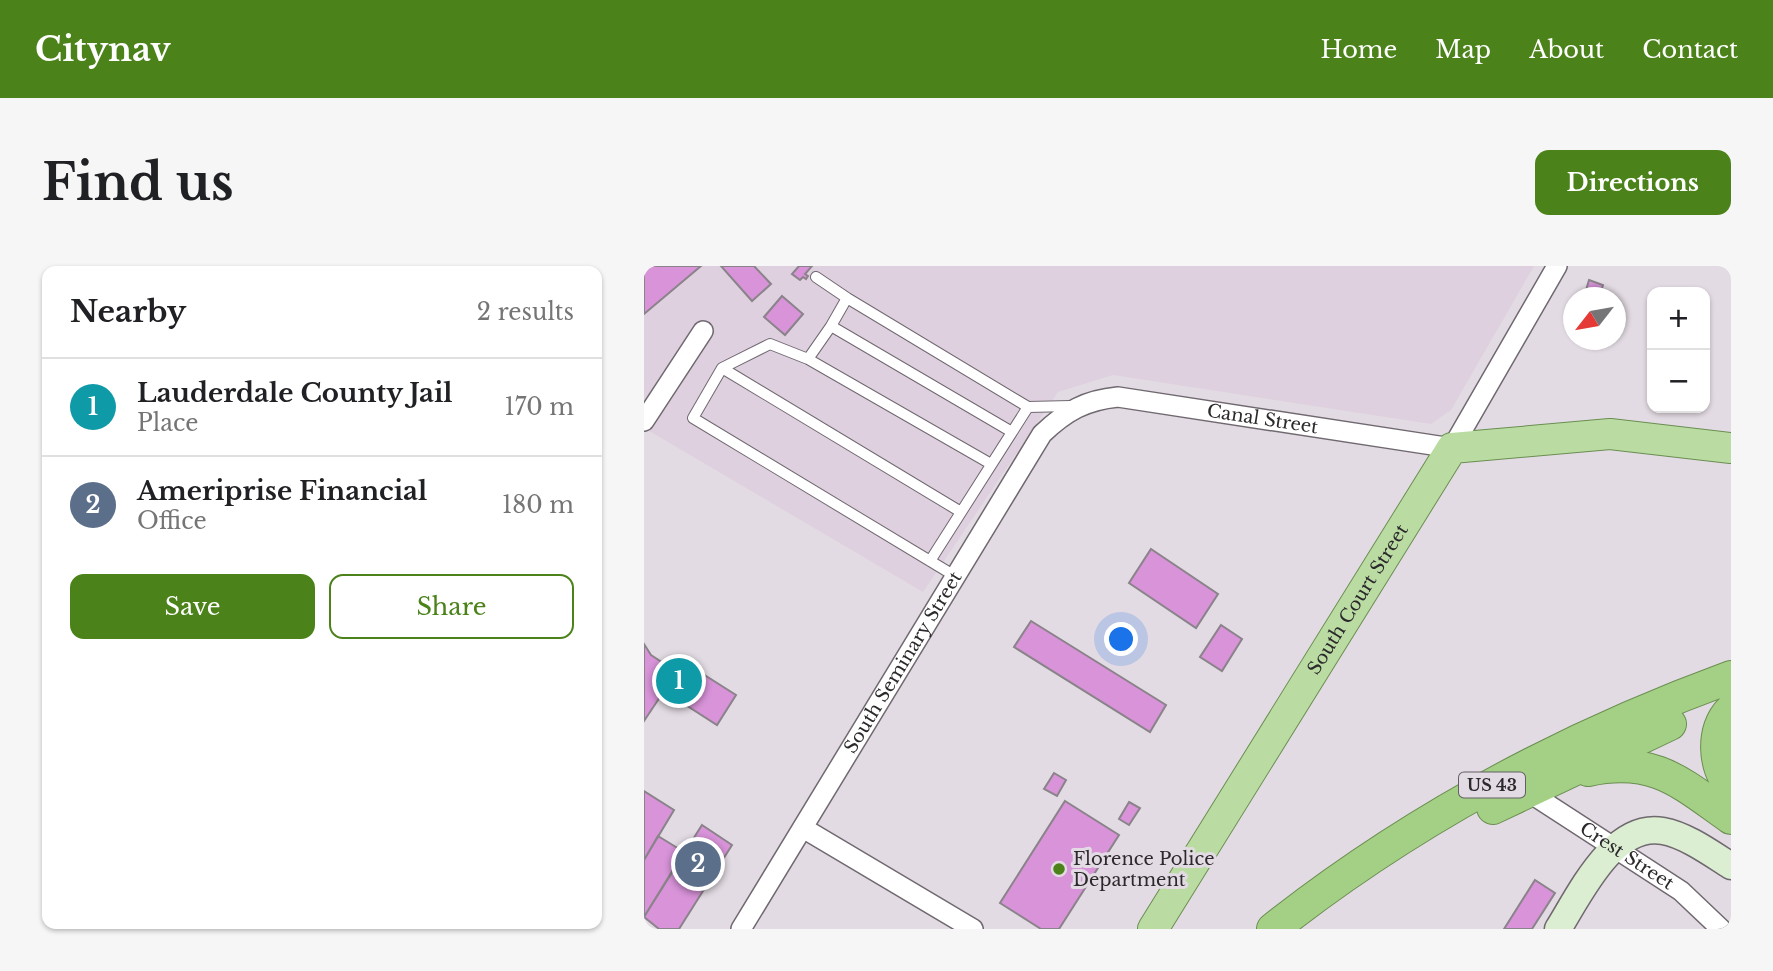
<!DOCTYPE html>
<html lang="en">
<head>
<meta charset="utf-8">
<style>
  :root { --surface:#fff; --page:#f6f6f6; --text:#202124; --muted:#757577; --line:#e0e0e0; --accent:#4b8219 }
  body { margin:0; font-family:"Libre Baskerville",serif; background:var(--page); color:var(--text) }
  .controls { position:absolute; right:21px; top:21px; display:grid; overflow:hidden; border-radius:14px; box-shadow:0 2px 5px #0004 }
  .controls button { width:63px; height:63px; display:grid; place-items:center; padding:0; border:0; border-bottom:2px solid var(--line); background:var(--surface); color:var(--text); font:35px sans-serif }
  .compass { position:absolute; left:919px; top:21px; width:63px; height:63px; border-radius:50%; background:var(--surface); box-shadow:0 2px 5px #0004; rotate:239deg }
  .you { position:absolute; left:478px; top:374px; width:24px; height:24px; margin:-18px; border:5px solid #fff; border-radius:50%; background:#1a73e8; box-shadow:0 0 0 10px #1a73e833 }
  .badge { display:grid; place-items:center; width:46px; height:46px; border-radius:50%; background:var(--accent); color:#fff; font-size:23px; font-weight:700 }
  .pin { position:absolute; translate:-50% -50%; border:4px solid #fff; box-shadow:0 2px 7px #0006 }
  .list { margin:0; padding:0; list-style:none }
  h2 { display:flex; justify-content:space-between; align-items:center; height:91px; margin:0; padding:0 28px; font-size:30px }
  h2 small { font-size:23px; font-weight:400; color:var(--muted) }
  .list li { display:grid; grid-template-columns:46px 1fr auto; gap:21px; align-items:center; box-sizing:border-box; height:98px; padding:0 28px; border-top:2px solid var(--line) }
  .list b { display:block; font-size:26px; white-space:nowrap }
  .list p { margin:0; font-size:23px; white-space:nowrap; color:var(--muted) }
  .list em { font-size:23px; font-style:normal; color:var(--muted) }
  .actions { display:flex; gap:14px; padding:21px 28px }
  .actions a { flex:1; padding:16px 0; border:2px solid var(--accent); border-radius:14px; text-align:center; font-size:24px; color:var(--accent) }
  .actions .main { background:var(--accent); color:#fff }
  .map { position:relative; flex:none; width:1087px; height:663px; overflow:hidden; border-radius:14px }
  header { display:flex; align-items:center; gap:42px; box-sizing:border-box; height:98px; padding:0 35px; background:var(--accent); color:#fff }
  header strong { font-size:33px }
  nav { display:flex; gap:38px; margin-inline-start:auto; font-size:24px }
  .intro { display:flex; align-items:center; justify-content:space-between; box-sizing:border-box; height:168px; padding:0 42px }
  h1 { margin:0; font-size:49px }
  .button { padding:18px 32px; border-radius:14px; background:var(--accent); color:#fff; font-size:24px; font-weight:700 }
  main { display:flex; gap:42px; padding:0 42px }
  aside { flex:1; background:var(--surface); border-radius:14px; box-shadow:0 2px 5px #0004 }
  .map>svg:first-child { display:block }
  .built { fill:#ded0de }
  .building { fill:#d893d9; stroke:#8a838a; stroke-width:2 }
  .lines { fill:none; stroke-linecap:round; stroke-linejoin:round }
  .service-casing { stroke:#706970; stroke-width:12 }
  .minor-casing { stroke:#706970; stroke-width:22 }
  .secondary-casing { stroke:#706970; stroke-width:29 }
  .primary-casing { stroke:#6a8e51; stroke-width:32 }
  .trunk-casing { stroke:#6a8e51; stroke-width:34 }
  .service { stroke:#fff; stroke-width:10 }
  .minor { stroke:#fff; stroke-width:19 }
  .secondary { stroke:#dceed1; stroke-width:26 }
  .primary { stroke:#badca3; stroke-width:30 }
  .trunk { stroke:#a3d084; stroke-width:32 }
  .poi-dot { fill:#4b8219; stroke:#e3dbe3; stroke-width:2.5 }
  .labels { text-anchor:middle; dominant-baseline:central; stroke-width:6; stroke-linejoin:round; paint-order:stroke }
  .shield { fill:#e3dbe3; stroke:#635e63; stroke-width:2 }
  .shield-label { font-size:16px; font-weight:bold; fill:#2c292c }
  .street-label { font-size:18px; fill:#2c292c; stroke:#e3dbe3 }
  .poi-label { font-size:18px; fill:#2c292c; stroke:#e3dbe3; text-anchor:start }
</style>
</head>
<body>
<header>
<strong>Citynav</strong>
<nav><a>Home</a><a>Map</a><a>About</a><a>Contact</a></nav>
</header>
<div class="intro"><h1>Find us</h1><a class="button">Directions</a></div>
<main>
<aside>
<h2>Nearby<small>2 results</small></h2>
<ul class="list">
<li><span class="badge" style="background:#0f9aa8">1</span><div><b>Lauderdale County Jail</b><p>Place</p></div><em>170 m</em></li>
<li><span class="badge" style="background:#5c6f8a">2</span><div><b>Ameriprise Financial</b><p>Office</p></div><em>180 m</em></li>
</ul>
<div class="actions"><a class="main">Save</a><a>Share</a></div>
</aside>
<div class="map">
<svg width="1087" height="663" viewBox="0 0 1087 663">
  <rect width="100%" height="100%" fill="#e3dbe3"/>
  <path class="built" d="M0 0H890L807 144 787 158 469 109 414 126 279 326 0 162Z"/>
  <path class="building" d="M0 0H57L0 48Z
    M77 0H110L127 18 108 35Z
    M155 0H168L161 8 164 10 162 13 159 11 156 14 148 8Z
    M945 14 959 19 955 32 940 31Z
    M138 30 159 48 141 69 120 51Z
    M507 283 574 328 552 362 485 317Z
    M387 355 522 439 506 466 370 381Z
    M577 359 598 373 578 405 556 391Z
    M0 378 7 389 33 406 40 396 92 429 73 459 20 425 0 455Z
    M410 507 422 514 413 530 400 523Z
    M0 525 30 544 0 594Z
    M421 535 475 569 415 663H397L356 637Z
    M485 536 496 542 485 559 475 553Z
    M58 559 88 579 35 663H15L0 651Z
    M14 570 40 586 0 651V594Z
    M891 614 911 627 888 663H860Z"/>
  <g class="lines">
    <defs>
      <path id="service" d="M172 11 203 32
        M164 93 347 198
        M78 102 126 78 164 93 187 60
        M368 166 187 60 203 32 384 141
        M286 295 384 141 427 140
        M311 310 49 152 78 102 317 246"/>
      <g id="minor">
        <path d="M0 155 59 65"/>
        <path id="s1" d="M883 525 1037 625 1077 663"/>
        <path d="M159 562 329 663"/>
        <path id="s2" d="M97 663 398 168C422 145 442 134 474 131L808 182 913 0"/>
      </g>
      <path id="secondary" d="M914 663C936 628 969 556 1019 565 1042 569 1068 588 1087 600"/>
      <g id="primary">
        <path id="s3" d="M509 663 808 182 966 168 1087 182"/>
      </g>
      <path id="trunk" d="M1087 444C1067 463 1070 502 1087 521
        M944 504C1010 490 1036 516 1087 552
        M849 542 1026 458
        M629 663C766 555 923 471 1087 411"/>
    </defs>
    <use href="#service" class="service-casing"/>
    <use href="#minor" class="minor-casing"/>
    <use href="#secondary" class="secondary-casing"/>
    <use href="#primary" class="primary-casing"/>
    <use href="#trunk" class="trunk-casing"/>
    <use href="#service" class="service"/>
    <use href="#minor" class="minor"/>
    <use href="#secondary" class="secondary"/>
    <use href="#primary" class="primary"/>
    <use href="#trunk" class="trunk"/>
  </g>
  <circle class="poi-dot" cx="415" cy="603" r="7"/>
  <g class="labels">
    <rect class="shield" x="815" y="506.5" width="66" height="25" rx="5"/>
    <g class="shield-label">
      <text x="848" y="519">US 43</text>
    </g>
    <g class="street-label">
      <text stroke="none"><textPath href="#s2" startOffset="812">Canal Street</textPath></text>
      <text stroke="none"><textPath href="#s3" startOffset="388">South Court Street</textPath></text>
      <text stroke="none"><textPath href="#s2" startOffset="312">South Seminary Street</textPath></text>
      <text stroke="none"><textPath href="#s1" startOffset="119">Crest Street</textPath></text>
    </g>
    <g class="poi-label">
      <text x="429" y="593">Florence Police<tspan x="429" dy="21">Department</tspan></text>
    </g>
  </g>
</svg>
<div class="controls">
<button>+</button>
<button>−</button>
</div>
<svg class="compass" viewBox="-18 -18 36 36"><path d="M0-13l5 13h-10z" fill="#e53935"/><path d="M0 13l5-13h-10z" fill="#757577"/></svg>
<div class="you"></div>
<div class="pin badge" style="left:35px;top:415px;background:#0f9aa8">1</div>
<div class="pin badge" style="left:54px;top:598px;background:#5c6f8a">2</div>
</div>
</main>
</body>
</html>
